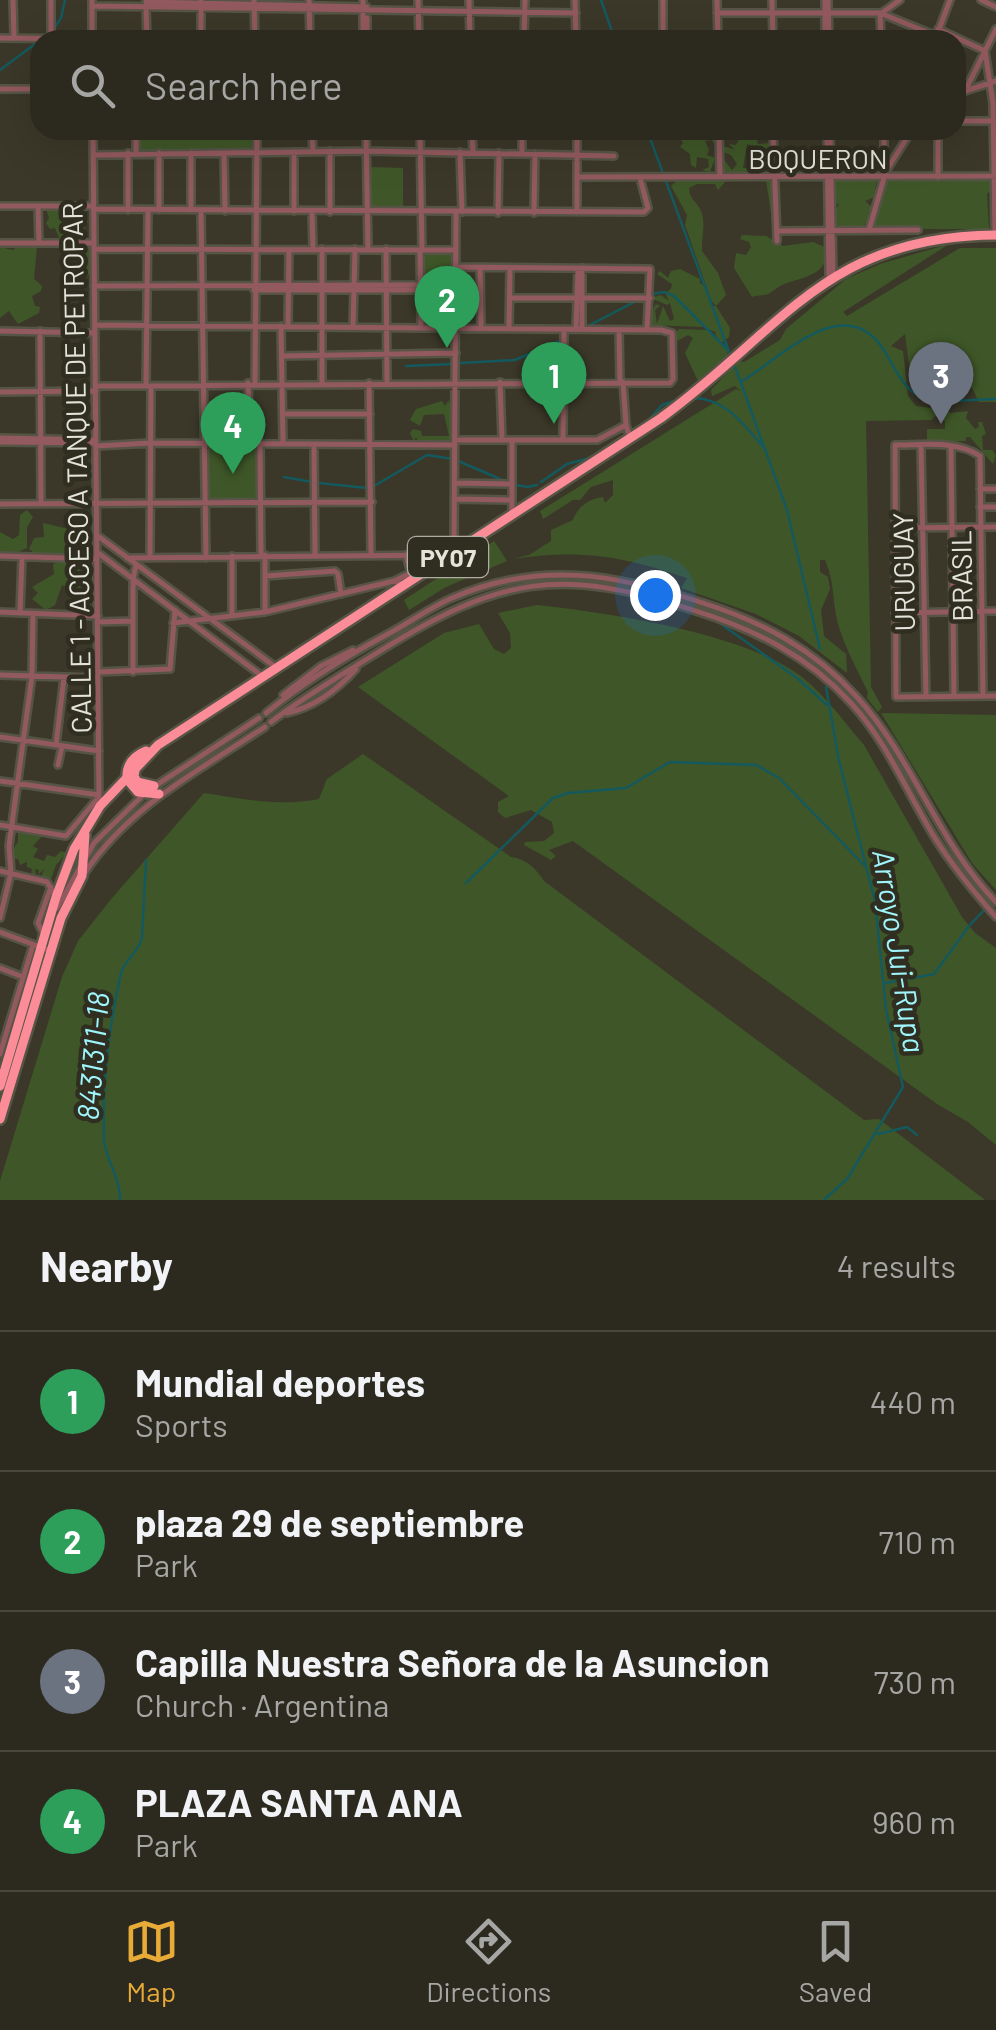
<!DOCTYPE html>
<html lang="en">
<head>
<meta charset="utf-8">
<style>
  :root { --surface:#2c2a1f; --page:#343228; --text:#f1f3f6; --muted:#a6a7a4; --line:#48463d; --accent:#e8ab37 }
  body { margin:0; font-family:Barlow,sans-serif; background:var(--page); color:var(--text) }
  .you { position:absolute; left:655px; top:595px; width:35px; height:35px; margin:-25px; border:8px solid #fff; border-radius:50%; background:#1a73e8; box-shadow:0 0 0 15px #1a73e833 }
  .badge { display:grid; place-items:center; width:65px; height:65px; border-radius:50%; background:var(--accent); color:#fff; font-size:32px; font-weight:700 }
  .pin { position:absolute; translate:-50% -82px; filter:drop-shadow(0 2px 5px #0008) }
  .pin::after { content:''; position:absolute; top:52px; width:35px; height:30px; background:inherit; clip-path:polygon(0 0,100% 0,50% 100%) }
  .list { margin:0; padding:0; list-style:none }
  h2 { display:flex; justify-content:space-between; align-items:center; height:130px; margin:0; padding:0 40px; font-size:42px }
  h2 small { font-size:32px; font-weight:400; color:var(--muted) }
  .list li { display:grid; grid-template-columns:65px 1fr auto; gap:30px; align-items:center; box-sizing:border-box; height:140px; padding:0 40px; border-top:2px solid var(--line) }
  .list b { display:block; font-size:38px; white-space:nowrap }
  .list p { margin:0; font-size:32px; white-space:nowrap; color:var(--muted) }
  .list em { font-size:32px; font-style:normal; color:var(--muted) }
  .icon { flex:none; width:55px; height:55px; fill:none; stroke:currentColor; stroke-width:2; stroke-linecap:round; stroke-linejoin:round }
  .map { position:relative; flex:none; width:996px; height:1200px; overflow:hidden }
  .search { position:absolute; background:var(--surface); box-shadow:0 10px 40px #0002; left:30px; right:30px; top:30px; height:110px; display:flex; align-items:center; gap:25px; box-sizing:border-box; padding:0 35px; border-radius:30px; color:var(--muted); font-size:38px }
  .sheet { height:690px; background:var(--surface) }
  nav { display:flex; justify-content:space-around; align-items:center; box-sizing:border-box; height:140px; border-top:2px solid var(--line); background:var(--surface); font-size:28px; color:var(--muted) }
  nav a { display:grid; justify-items:center; gap:5px }
  nav .on { color:var(--accent) }
  .map>svg:first-child { display:block }
  .green { fill:#3f5728 }
  .lines { fill:none; stroke-linecap:round; stroke-linejoin:round }
  .stream { stroke:#14595e; stroke-width:2.5 }
  .minor-casing { stroke:#565445; stroke-width:10 }
  .highway-casing { stroke:#565445; stroke-width:14 }
  .minor { stroke:#92595e; stroke-width:5 }
  .highway { stroke:#fc8c97; stroke-width:9 }
  .labels { text-anchor:middle; dominant-baseline:central; stroke-width:9; stroke-linejoin:round; paint-order:stroke }
  .shield { fill:#302e20; stroke:#afada3; stroke-width:2.5 }
  .shield-label { font-size:25px; font-weight:bold; fill:#e5e4db }
  .street-label { font-size:28px; fill:#e5e4db; stroke:#302e20 }
  .water-label { font-size:30px; font-style:italic; fill:#9ff5fc; stroke:#302e20 }
</style>
</head>
<body>
<div class="map">
<svg width="996" height="1200" viewBox="0 0 996 1200">
  <rect width="100%" height="100%" fill="#3b3829"/>
  <path class="green" d="M141 130H252V151L141 150Z
    M696 130H705L703 134 705 137H710L709 131 716 134V145L711 140 705 141 709 150 707 155 715 158 710 172 702 170 709 167 708 159 697 157 696 168 691 165 690 154 680 147 683 143 680 138 694 134Z
    M748 136 757 139 758 144 769 143 772 156H755L759 149 753 151 752 146 747 144 743 168H750L748 158 753 156V169L762 166 764 171 722 173 724 160 732 170 737 164 731 155 723 152V146L735 150 729 144 736 145 739 139Z
    M369 167 403 168V208H370Z
    M772 177 776 221 773 226 766 180 726 181 718 190 715 184H697L689 188C690 200 695 200 700 209 707 222 701 237 702 251L718 273 726 295 716 306 730 328 729 337 721 343 728 348 727 359 713 367 698 381 685 353 693 338 688 335 677 341 676 333 679 329 707 330 717 339 715 332 703 327 651 325 652 310 656 304 660 306 655 310 657 324 663 306 670 321 674 319 670 303 667 305 651 298 661 295 669 301 665 293 671 289 672 284 657 274 660 271 668 278 671 271 680 269 700 279V283L706 287 711 306H716L711 300 685 225 687 215 671 186 679 179Z
    M839 177 842 181 877 179 874 197 865 201 873 208 868 213 869 220 861 228H835L829 223 839 204 833 203 835 180Z
    M932 177 988 179 992 189 987 194 989 229H871L885 179Z
    M55 202 62 204 71 216 80 208 84 209 82 218 89 221 87 224 80 227 63 219 61 227 70 231 85 227 83 237 61 242 55 228 50 229 46 223 49 218 46 209Z
    M742 235 766 236 783 246 813 242 827 248C829 277 800 277 782 285 777 287 773 292 768 294 763 296 757 295 752 297L734 268 736 253 746 255 751 247 749 242 740 239Z
    M21 244 37 247 34 279 42 286 41 291 32 296 35 306 40 307 39 313 18 324 9 311 0 318V247L13 250Z
    M78 244 90 245 91 272 88 276 70 278 60 266 69 270 80 267 71 260 67 249Z
    M949 244 843 312 847 316 960 248H996V402H979L970 384 961 386 955 402 949 403 947 386 938 396 930 393 934 380 925 372 913 395 905 334 891 346 903 351 908 396 916 406 937 409V415L931 420 866 421 871 687 882 707 878 712 867 698 868 692C857 669 845 648 838 624 832 602 835 582 825 560H820V572L828 577 830 589 821 610 824 636 846 654 847 673 799 636 756 614 681 588 687 578C621 556 582 549 513 559L529 555 551 541V530L573 520C578 506 589 499 603 497L605 503 613 495V480L591 487 580 500H573L543 519 540 511 736 389 741 391 735 386 712 396 711 390 739 361 744 362 780 340 786 329 846 279 880 264Z
    M425 251 455 252 458 294 462 305 456 308 455 312 466 323 461 324 456 320 451 324 454 336 451 335V328H444L441 335 442 327 447 323H425Z
    M449 400 452 413V440L419 444 416 437 414 441 410 433 413 429 421 431 422 436H449L444 414 424 415 420 426 410 420 416 409 442 401 445 406Z
    M946 410 951 413 968 411 966 418 975 429 979 427 978 422H982L986 434 982 436 983 450H992L996 455 993 464 970 437H966V441L927 442V429H945V421L939 418 941 413 946 415Z
    M258 446V501H208V447Z
    M27 510 33 517 27 527V548L18 552H0V532L13 539 19 535 20 515Z
    M43 523 73 530 74 538 91 548 89 554C81 551 80 544 67 547L68 554H36L29 549 34 538 44 537Z
    M494 541 507 561 446 587 409 610 404 600Z
    M57 560 90 561 91 611 72 610 68 588 62 585 55 605 46 610 32 599 38 593 32 587 54 574 53 565Z
    M537 605C609 613 745 633 802 677 825 695 845 723 864 745L962 917 975 933 996 948V1145L968 1122 937 1104 573 841 549 850 556 856 551 860 524 845 525 842 544 841 554 833 552 822 531 810 505 818 498 812V802L509 796 358 687 444 633 479 624 494 649 504 654 511 648 510 633 498 613Z
    M881 713 996 715V890L972 863Z
    M363 754 511 857C527 859 536 869 544 881L864 1120 879 1119 985 1200H0V1181L62 977 78 941 112 898 204 793C243 799 279 807 319 799L327 779Z
    M27 830 43 835 33 846 38 849 33 857 44 861 47 855 55 857 61 851 67 853 56 865 51 879 41 877 44 869 38 875 39 870 35 869 36 874 31 876 32 869 27 867V862L20 865 18 859H13L11 852 18 842V831Z"/>
  <g class="lines">
    <path class="stream" d="M601 0 615 40
      M53 30 61 18 65 0
      M0 70 39 41
      M647 130 731 357
      M652 294 664 292 674 296 728 350
      M588 326 638 300
      M460 363 515 360 562 340
      M734 364 787 510 820 649
      M406 366 454 364
      M741 382C783 356 847 288 885 352 894 366 903 388 918 395 939 405 973 399 996 399
      M694 398C728 399 745 427 766 450
      M644 425 662 405 680 399
      M619 450 633 441
      M458 461 505 481
      M284 477 312 482
      M541 482 567 464 597 456
      M319 483 367 488
      M515 485 528 487 537 485
      M374 486 427 455 453 459
      M643 581 663 584 679 594
      M689 600 702 610
      M714 619 797 678 827 705
      M466 883 553 798 568 793 626 788 670 762 756 765 779 778 865 866
      M886 983 934 974 969 926 985 909
      M878 1134 907 1127 917 1135
      M120 1200C120 1175 106 1162 104 1140 102 1086 109 1026 121 973 125 959 138 953 142 938L146 860
      M824 1200 847 1179 903 1087 886 1009 875 901 839 761 826 687"/>
    <defs>
      <path id="minor" d="M13 0 14 37
        M51 0V39
        M92 0V40
        M201 0V40
        M254 0 255 40
        M309 0 310 40
        M418 0 419 40
        M469 0 470 40
        M575 0 576 40
        M663 0V40
        M717 0 718 40
        M772 0 773 40
        M825 0V40
        M828 0 829 40
        M981 0 996 7
        M146 2 367 7
        M92 6 576 13
        M146 8 147 40
        M883 12 900 0
        M717 13H880L934 35
        M880 13 881 40
        M367 18V40
        M938 29 985 51
        M0 38 92 39
        M363 40V0
        M524 40 525 0
        M935 40 950 0
        M985 51 993 103 995 235
        M0 89H40
        M966 89 996 29
        M956 94 996 81
        M956 121H993
        M93 130 99 803
        M136 130V152
        M312 130 313 152
        M366 130 368 249
        M420 130 422 250
        M472 130 473 152
        M577 130V212
        M719 130 720 177
        M773 130 777 241
        M827 130 829 278
        M830 130 833 276
        M294 152V211
        M460 152 462 212
        M522 153V130
        M224 154 225 211
        M93 155 366 151 614 156
        M884 174 912 130
        M577 177 996 176
        M938 177V130
        M0 206H93
        M38 206 39 243
        M93 209 644 212 648 208 640 178
        M128 210V153
        M159 210V153
        M191 210V153
        M201 211 206 558
        M312 212 313 249
        M330 212V151
        M498 213 499 153
        M534 213 535 154
        M869 230 884 178V130
        M777 231 918 230
        M0 243H94
        M94 249 454 250
        M322 249V383
        M386 249 387 381
        M420 250 421 327
        M455 267 650 269 647 329
        M480 268 481 328
        M94 286 424 285
        M254 290H424
        M510 298H650
        M95 325 661 330 672 333 673 379 670 383 96 386
        M281 326 283 443
        M288 326 289 250
        M353 326 355 249
        M509 328 510 268
        M576 329 578 269
        M582 329V268
        M619 330 620 382
        M0 331 95 333
        M40 331 41 504
        M282 356 456 353
        M255 382 257 130
        M500 382 502 439
        M623 382 626 425 630 437
        M248 383 250 444
        M369 383 371 555
        M146 386 148 210
        M0 392 96 391
        M283 414H370
        M0 438 96 440
        M455 440H597L626 425
        M563 440 564 329
        M0 442 96 443
        M260 444 261 555
        M314 444 315 556
        M96 446 150 443 455 445
        M921 446 926 697
        M951 446 954 696
        M455 483 509 484
        M980 489H996
        M454 499 511 500
        M0 504 372 502
        M980 507H996
        M512 516V440
        M894 528 996 527
        M98 536 277 668
        M454 549 456 213
        M97 552 262 676
        M0 556 97 559
        M150 557 151 386
        M127 558 448 555
        M411 573 437 555
        M265 576 335 571 338 574 341 594
        M394 581 411 573 406 555
        M0 612 98 616
        M265 612V555
        M20 613 22 557
        M895 613 996 611
        M232 615V556
        M98 622 133 621
        M173 623 265 612 394 581 404 585
        M98 672 170 669 175 610
        M133 672V579L136 565
        M0 675 98 678
        M283 695 321 666 353 650
        M983 696 980 456C957 440 922 445 895 445L896 697 996 696
        M266 713C304 682 343 658 386 635 409 623 429 608 452 598 540 560 616 574 703 603 762 622 814 649 856 696 913 758 937 841 996 902
        M287 713C315 707 338 689 356 669
        M271 722C306 695 343 674 380 651 500 577 560 566 696 611 756 630 808 656 851 703 888 743 907 793 935 838 953 867 974 892 996 917
        M0 737 99 751
        M56 745 64 677
        M58 765 62 746
        M0 781 99 795
        M152 788 259 718
        M0 825 66 836 98 798
        M0 871 47 882 56 897
        M84 874C129 806 198 771 265 727
        M57 908 94 843 143 795
        M0 918 11 873 9 846 32 676 33 614
        M0 932 51 951
        M44 935 38 923 51 887
        M0 968 23 977
        M0 1054 33 945"/>
      <path id="highway" d="M146 751C134 756 126 765 127 779L138 792 159 794
        M136 765 134 776 137 782 154 786
        M0 1086 56 897 74 849 100 806 158 745 661 418C783 329 826 236 996 235
        M0 1119 61 918 82 876 85 835"/>
    </defs>
    <use href="#minor" class="minor-casing"/>
    <use href="#highway" class="highway-casing"/>
    <use href="#minor" class="minor"/>
    <use href="#highway" class="highway"/>
  </g>
  <g class="labels">
    <rect class="shield" x="408" y="537" width="80" height="40" rx="8"/>
    <g class="shield-label">
      <text x="448" y="557">PY07</text>
    </g>
    <g class="street-label">
      <text x="818" y="158">BOQUERON</text>
      <text transform="translate(76 468) rotate(-91)">CALLE 1 - ACCESO A TANQUE DE PETROPAR</text>
      <text transform="translate(903 572) rotate(-91)">URUGUAY</text>
      <text transform="translate(961 576) rotate(-91)">BRASIL</text>
    </g>
    <g class="water-label">
      <text transform="translate(900 951) rotate(81)">Arroyo Jui-Rupa</text>
      <text transform="translate(92 1056) rotate(-85)">8431311-18</text>
    </g>
  </g>
</svg>
<div class="you"></div>
<div class="pin badge" style="left:554px;top:424px;background:#2e9e5b">1</div>
<div class="pin badge" style="left:447px;top:348px;background:#2e9e5b">2</div>
<div class="pin badge" style="left:941px;top:424px;background:#6b7280">3</div>
<div class="pin badge" style="left:233px;top:474px;background:#2e9e5b">4</div>
<div class="search"><svg class="icon" aria-label="search" viewBox="0 0 24 24"><circle cx="10" cy="10" r="6"/><path d="M15 15l6 6"/></svg>Search here</div>
</div>
<section class="sheet">
<h2>Nearby<small>4 results</small></h2>
<ul class="list">
<li><span class="badge" style="background:#2e9e5b">1</span><div><b>Mundial deportes</b><p>Sports</p></div><em>440 m</em></li>
<li><span class="badge" style="background:#2e9e5b">2</span><div><b>plaza 29 de septiembre</b><p>Park</p></div><em>710 m</em></li>
<li><span class="badge" style="background:#6b7280">3</span><div><b>Capilla Nuestra Señora de la Asuncion</b><p>Church · Argentina</p></div><em>730 m</em></li>
<li><span class="badge" style="background:#2e9e5b">4</span><div><b>PLAZA SANTA ANA</b><p>Park</p></div><em>960 m</em></li>
</ul>
</section>
<nav>
<a class="on"><svg class="icon" aria-label="map" viewBox="0 0 24 24"><path d="M3 6l6-2 6 2 6-2v14l-6 2-6-2-6 2zM9 4v14M15 6v14"/></svg>Map</a>
<a><svg class="icon" aria-label="directions" viewBox="0 0 24 24"><path d="M12 3l9 9-9 9-9-9zM9 14v-3h6M13 9l2 2-2 2"/></svg>Directions</a>
<a><svg class="icon" aria-label="saved" viewBox="0 0 24 24"><path d="M7 4h10v16l-5-4-5 4z"/></svg>Saved</a>
</nav>
</body>
</html>
